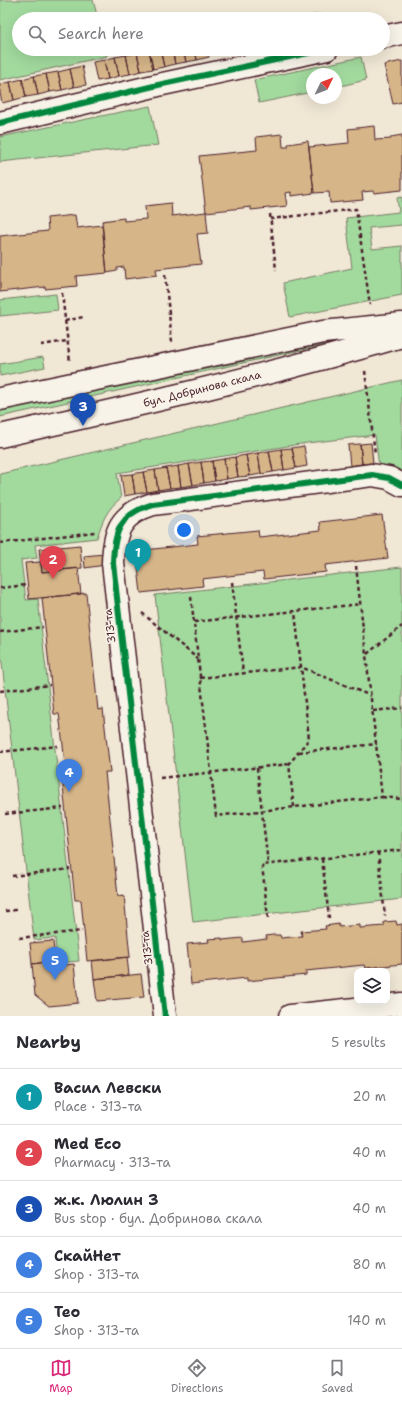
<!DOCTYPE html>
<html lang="en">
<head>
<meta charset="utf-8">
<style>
  :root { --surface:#fff; --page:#f2f2f3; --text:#2b2b33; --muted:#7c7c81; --line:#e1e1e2; --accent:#db2777 }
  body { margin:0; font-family:"Shantell Sans",sans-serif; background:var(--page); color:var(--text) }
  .controls { position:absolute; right:12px; bottom:12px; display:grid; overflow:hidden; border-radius:8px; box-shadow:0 4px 16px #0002 }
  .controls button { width:36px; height:36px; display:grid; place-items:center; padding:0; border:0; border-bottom:1px solid var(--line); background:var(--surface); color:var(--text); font:20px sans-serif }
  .compass { position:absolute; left:306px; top:68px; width:36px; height:36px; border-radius:50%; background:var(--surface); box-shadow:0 4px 16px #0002; rotate:47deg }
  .you { position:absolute; left:184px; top:530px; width:14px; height:14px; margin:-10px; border:3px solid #fff; border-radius:50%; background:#1a73e8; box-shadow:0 0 0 6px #1a73e833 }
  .badge { display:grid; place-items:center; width:26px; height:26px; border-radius:50%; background:var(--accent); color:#fff; font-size:13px; font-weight:700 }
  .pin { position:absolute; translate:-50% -33px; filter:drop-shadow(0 1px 2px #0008) }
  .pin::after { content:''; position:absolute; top:21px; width:14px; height:12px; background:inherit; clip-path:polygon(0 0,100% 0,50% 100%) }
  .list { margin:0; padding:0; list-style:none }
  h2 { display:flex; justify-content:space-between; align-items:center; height:52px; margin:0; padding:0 16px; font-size:17px }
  h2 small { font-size:13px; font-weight:400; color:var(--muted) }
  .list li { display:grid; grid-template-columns:26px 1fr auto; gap:12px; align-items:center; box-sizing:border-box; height:56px; padding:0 16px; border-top:1px solid var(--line) }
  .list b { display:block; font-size:15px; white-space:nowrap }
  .list p { margin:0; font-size:13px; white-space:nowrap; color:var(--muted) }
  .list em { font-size:13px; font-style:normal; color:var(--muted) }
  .icon { flex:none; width:22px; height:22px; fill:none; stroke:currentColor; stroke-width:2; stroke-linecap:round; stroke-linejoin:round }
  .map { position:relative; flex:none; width:402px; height:1016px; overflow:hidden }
  .search { position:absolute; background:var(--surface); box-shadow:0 4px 16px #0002; left:12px; right:12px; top:12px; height:44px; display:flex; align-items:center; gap:10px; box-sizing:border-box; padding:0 14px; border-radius:22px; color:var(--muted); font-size:15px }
  .sheet { height:332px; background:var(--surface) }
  nav { display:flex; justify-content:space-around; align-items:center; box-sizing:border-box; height:56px; border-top:1px solid var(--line); background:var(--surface); font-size:11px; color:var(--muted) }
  nav a { display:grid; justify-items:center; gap:2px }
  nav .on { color:var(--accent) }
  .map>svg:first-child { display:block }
  .green { fill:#a2da9e; stroke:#767c64 }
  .building { fill:#d6b589; stroke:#4a1f2b }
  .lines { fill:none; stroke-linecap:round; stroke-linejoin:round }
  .street-casing { stroke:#4a1f2b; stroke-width:25 }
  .secondary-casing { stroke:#4a1f2b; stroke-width:25 }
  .path { stroke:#4a1f2b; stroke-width:2.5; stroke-dasharray:4 3; stroke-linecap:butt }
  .street { stroke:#f7f3e8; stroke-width:22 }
  .secondary { stroke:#f7f3e8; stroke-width:22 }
  .cycleway-casing { stroke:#f7f3e8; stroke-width:8 }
  .cycleway { stroke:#00873e; stroke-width:6 }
  .labels { text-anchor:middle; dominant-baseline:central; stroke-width:3; stroke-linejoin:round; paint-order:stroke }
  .street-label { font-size:11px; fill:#4a1f2b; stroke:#f7f3e8 }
</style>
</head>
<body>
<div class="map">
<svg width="402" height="1016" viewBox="0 0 402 1016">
  <rect width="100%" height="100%" fill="#f0e7d5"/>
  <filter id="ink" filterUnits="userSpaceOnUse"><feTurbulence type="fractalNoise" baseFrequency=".025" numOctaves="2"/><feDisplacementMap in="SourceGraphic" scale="8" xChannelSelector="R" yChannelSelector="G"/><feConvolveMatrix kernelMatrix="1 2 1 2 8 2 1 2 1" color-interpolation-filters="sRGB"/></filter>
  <g filter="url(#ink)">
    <path class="green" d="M0 0H93L98 19H19V49H105L107 56 0 80Z
      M361 57 366 80 336 87V74H312V92L259 103 254 80Z
      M150 106 158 145 0 162V137Z
      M402 197V225L369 228 372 249 402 246V295L290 317 283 283 352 268 346 218 399 212 397 198Z
      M56 294 58 310 0 316V300Z
      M324 340V345L0 417V406Z
      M43 357 45 367 0 376V364Z
      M402 380V473L379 467 375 435 307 443 117 473 121 498C107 509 102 521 97 538L35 545 37 558 21 560 26 600 38 599 79 961 57 963 55 938 34 940 0 646V474Z
      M402 567V899L193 922 155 595Z"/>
    <path class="building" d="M320 14 321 19H309V16Z
      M155 49H160L164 67 153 69 149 50Z
      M160 49H172L175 64 164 67Z
      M172 49H183L186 62 175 64Z
      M183 49H195L197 60 186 62Z
      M195 49H207L209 57 197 60Z
      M149 50 153 69 141 71 137 53Z
      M137 53 141 71 130 74 126 55Z
      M126 55 130 74 119 76 115 57Z
      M115 57 119 76 108 79 104 60Z
      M104 60 108 79 97 81 93 62Z
      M402 61V102L393 104 384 65Z
      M82 66 86 85 74 87 70 69Z
      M70 69 74 87 62 90 58 72Z
      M58 72 62 90 50 92 46 74Z
      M46 74 50 92 38 95 34 76Z
      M34 76 38 95 26 97 22 79Z
      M22 79 26 97 14 100 10 82Z
      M10 82 14 100 2 103 0 93V84Z
      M374 126 375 140 391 139V137L402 135V190L374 193 373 191 362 192 363 200 330 203 329 192 314 193 309 147 349 143 348 129Z
      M282 134 283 147H288V144L308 141 314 193 291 196V192L285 193 287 206 251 210V207L206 212 199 156 257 150 256 137Z
      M171 203 172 216 206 212 208 233 197 234 201 264 156 269 157 275 125 279 124 267 117 268V271L107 273 102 221 124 218V221L146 219 145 206Z
      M75 215 77 228 102 225 107 273 76 276 77 286 45 289V287L0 292V236L48 231 47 218Z
      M371 443 373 463 362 464 360 444Z
      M360 444 362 464 350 466 348 445Z
      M304 446 307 466 296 468 292 448Z
      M292 448 296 468 284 470 281 449Z
      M281 449 284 470 273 472 269 451Z
      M269 451 273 472 261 474 258 453Z
      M258 453 261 474 250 476 246 455Z
      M246 455 250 476 238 477 235 457Z
      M235 457 238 477 227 479 224 459Z
      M224 459 227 479 215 481 212 461Z
      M212 461 215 481 204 483 201 462Z
      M201 462 204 483 193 485 189 464Z
      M189 464 193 485 181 487 178 466Z
      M178 466 181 487 170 488 166 468Z
      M166 468 170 488 158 490 155 470Z
      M155 470 158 490 147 492 143 472Z
      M143 472 147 492 135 494 132 474Z
      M132 474 135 494 124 496 121 475Z
      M382 515 388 558 325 565 326 572 264 579 263 572 202 579 203 586 141 593 136 551 198 544 197 536 258 530 259 537 321 530 320 522Z
      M80 545 82 568 42 572 39 549Z
      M104 554 105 565 85 568 84 556Z
      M41 562 42 572 78 568 81 594 29 599 25 563Z
      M86 593 98 710 103 709 110 772H105L118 896 124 895 130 957 87 961 81 900H75L62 777 66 776 63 745 59 714H54L42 598Z
      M396 921 397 925 402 924V964L365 968 364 965 306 971V975L247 981V978L191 984 187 944 209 942 208 939 222 938V940L243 938V942L267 939 266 936 273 935H280L281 938 302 936 301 931 326 929 325 926 339 924V927L360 925V928L384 926V922Z
      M53 941 55 961 32 964 30 943Z
      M127 957 129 975 94 979 92 961Z
      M55 961 56 966 74 964 78 1003 49 1006 35 995 32 964Z
      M141 974 144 997 97 1001 94 979Z"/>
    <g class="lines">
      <defs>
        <path id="street" d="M383 37 402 33
          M0 123 158 85 327 49
          M165 1016 113 563C114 531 120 514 153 504L372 475 389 478 402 485
          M290 1016 402 1004"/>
        <path id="secondary" d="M0 399 323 332 402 324
          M0 436C135 406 270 375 402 336"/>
      </defs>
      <use href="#street" class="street-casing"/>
      <use href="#secondary" class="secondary-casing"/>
      <path class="path" d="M270 214 276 270
        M270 219 356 209 370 305
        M165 275 172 342
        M62 293 70 362
        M65 321 83 317
        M41 345 67 341
        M365 371 375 454
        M0 543 95 532
        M232 582 243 673
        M0 588 26 585
        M191 597 216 816 382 797 356 566
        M142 613 198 659
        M194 622 361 604
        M0 632 43 627
        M367 654 402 626
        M200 678 301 667 371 696
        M0 691 50 685
        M373 711 402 708
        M0 752 58 746
        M299 752 377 744
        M257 768 268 864
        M160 778 289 764
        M382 797 402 799
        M294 807 289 764 309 739 295 612
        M5 814 63 808
        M378 852 385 916
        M322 859 329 918
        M12 876 70 869
        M5 911 16 910
        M268 918 262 865 402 850
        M19 938 82 931"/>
      <use href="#street" class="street"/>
      <use href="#secondary" class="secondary"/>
      <defs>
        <path id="cycleway" d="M0 123 158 85 327 49
          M165 1016 113 563C114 531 120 514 153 504L372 475 389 478 402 485"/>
      </defs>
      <use href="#cycleway" class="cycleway-casing"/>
      <use href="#cycleway" class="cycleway"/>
    </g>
  </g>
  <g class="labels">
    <g class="street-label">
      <text transform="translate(202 389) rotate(-14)">бул. Добринова скала</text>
      <text transform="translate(110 626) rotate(-97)">313-та</text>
      <text transform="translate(147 948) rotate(-97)">313-та</text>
    </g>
  </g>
</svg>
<div class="controls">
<button><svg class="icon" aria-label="layers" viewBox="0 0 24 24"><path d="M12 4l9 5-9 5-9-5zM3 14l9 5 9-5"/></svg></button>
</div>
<svg class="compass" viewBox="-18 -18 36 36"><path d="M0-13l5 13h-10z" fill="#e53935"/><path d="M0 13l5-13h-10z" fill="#7c7c81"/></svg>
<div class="you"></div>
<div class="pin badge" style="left:138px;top:572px;background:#0f9aa8">1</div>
<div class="pin badge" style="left:53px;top:579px;background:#e0444e">2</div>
<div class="pin badge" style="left:83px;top:426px;background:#1a4fb4">3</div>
<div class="pin badge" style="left:69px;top:792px;background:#3f7fe0">4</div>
<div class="pin badge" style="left:55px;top:980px;background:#3f7fe0">5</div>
<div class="search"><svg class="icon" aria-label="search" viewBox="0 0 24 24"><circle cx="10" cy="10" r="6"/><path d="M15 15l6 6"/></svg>Search here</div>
</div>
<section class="sheet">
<h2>Nearby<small>5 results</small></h2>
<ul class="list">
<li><span class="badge" style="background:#0f9aa8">1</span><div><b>Васил Левски</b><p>Place · 313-та</p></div><em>20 m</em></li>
<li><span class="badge" style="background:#e0444e">2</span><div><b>Med Eco</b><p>Pharmacy · 313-та</p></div><em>40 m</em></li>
<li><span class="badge" style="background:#1a4fb4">3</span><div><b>ж.к. Люлин 3</b><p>Bus stop · бул. Добринова скала</p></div><em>40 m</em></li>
<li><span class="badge" style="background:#3f7fe0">4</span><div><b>СкайНет</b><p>Shop · 313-та</p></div><em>80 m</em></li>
<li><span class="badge" style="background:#3f7fe0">5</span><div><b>Тео</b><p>Shop · 313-та</p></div><em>140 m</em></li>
</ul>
</section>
<nav>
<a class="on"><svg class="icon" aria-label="map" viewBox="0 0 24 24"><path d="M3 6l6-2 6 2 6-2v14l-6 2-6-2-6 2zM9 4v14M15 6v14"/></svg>Map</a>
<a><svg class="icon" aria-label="directions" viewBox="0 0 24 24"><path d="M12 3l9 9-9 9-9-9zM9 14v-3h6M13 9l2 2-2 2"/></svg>Directions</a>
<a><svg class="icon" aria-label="saved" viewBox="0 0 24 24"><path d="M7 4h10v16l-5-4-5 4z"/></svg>Saved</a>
</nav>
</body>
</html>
